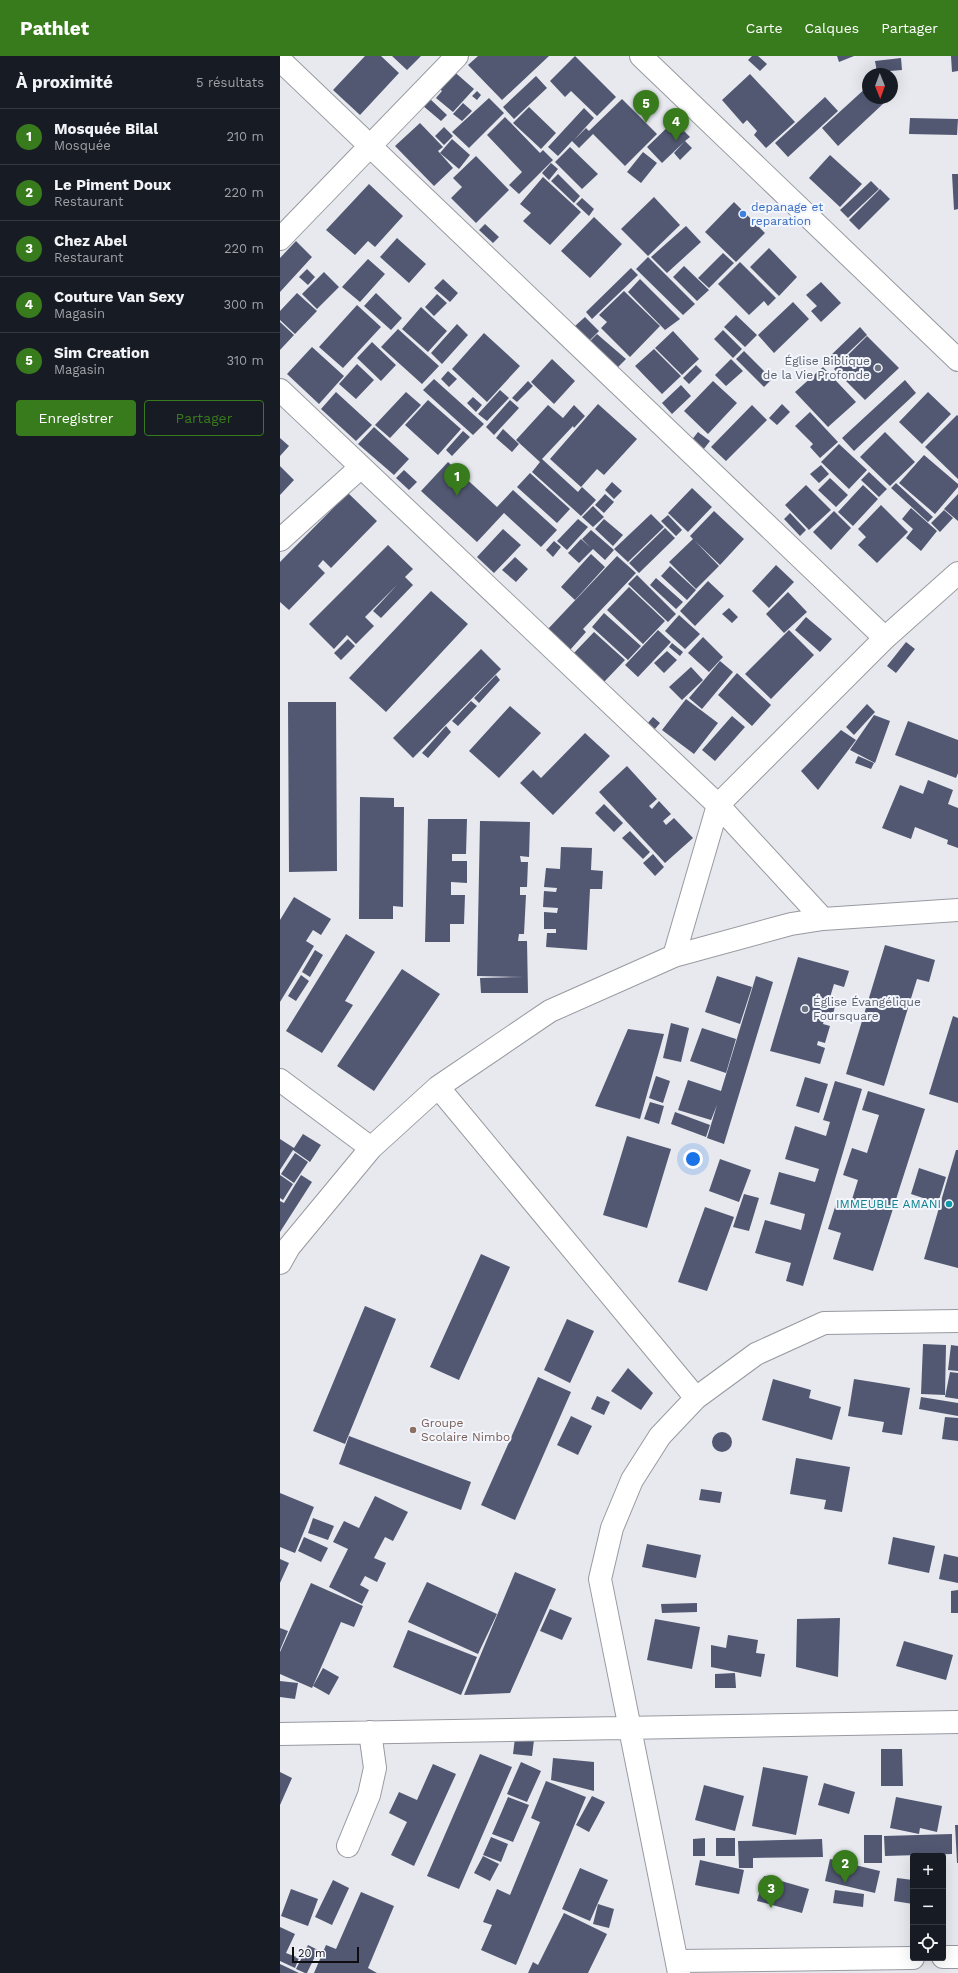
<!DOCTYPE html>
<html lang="fr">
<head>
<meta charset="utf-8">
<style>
  :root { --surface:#171b24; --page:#20242c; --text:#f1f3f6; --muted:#9ea1a6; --line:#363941; --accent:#387b1c }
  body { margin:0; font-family:"Work Sans",sans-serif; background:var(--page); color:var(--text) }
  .controls { position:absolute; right:12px; bottom:12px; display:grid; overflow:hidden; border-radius:4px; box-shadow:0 4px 16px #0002 }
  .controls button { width:36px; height:36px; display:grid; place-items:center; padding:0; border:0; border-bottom:1px solid var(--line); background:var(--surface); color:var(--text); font:20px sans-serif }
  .compass { position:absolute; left:582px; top:12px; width:36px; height:36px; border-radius:50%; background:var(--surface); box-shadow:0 4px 16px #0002; rotate:179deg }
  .scale { position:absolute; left:12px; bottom:10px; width:67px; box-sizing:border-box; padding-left:4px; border:2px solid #0e0e10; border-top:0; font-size:11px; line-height:14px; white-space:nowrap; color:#0e0e10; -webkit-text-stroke:3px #f4f6fd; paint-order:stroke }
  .you { position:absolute; left:413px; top:1103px; width:14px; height:14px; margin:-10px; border:3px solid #fff; border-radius:50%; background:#1a73e8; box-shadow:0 0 0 6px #1a73e833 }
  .badge { display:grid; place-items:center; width:26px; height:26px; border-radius:50%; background:var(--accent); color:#fff; font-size:13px; font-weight:700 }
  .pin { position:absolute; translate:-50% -33px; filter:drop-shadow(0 1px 2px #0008) }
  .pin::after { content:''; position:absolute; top:21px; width:14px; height:12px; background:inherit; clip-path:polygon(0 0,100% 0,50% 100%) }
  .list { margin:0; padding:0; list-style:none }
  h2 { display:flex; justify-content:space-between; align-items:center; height:52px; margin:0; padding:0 16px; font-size:17px }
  h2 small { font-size:13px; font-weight:400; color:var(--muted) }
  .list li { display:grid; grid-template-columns:26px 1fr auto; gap:12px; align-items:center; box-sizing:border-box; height:56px; padding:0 16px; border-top:1px solid var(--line) }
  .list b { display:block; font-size:15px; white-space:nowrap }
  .list p { margin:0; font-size:13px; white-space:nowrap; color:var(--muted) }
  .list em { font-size:13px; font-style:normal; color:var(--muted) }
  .actions { display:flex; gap:8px; padding:12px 16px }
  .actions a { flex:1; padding:9px 0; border:1px solid var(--accent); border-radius:4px; text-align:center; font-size:14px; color:var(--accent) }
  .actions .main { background:var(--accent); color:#fff }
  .icon { flex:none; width:22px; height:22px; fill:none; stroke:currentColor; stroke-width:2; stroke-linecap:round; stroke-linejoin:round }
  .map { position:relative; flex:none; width:678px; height:1917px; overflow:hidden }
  header { display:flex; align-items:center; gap:24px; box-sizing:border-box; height:56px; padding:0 20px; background:var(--accent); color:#fff }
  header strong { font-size:19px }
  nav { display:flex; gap:22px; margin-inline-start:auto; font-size:14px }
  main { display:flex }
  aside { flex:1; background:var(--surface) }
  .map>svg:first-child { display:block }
  .building { fill:#525872 }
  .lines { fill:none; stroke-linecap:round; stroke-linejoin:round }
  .street-casing { stroke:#989aa0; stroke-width:24 }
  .street { stroke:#fff; stroke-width:22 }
  .shop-dot { fill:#3f7fe0; stroke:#f4f6fd; stroke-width:1.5 }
  .worship-dot { fill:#6b7280; stroke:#f4f6fd; stroke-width:1.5 }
  .culture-dot { fill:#0f9aa8; stroke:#f4f6fd; stroke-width:1.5 }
  .education-dot { fill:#8d6e63; stroke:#f4f6fd; stroke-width:1.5 }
  .labels { text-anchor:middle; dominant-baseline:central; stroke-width:4; stroke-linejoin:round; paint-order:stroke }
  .shop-label { font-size:12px; fill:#366cbe; stroke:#f4f6fd; text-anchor:start }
  .worship-label { font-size:12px; fill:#5b616d; stroke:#f4f6fd; text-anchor:end }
  .culture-label { font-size:12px; fill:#0d838f; stroke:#f4f6fd; text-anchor:end }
  .education-label { font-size:12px; fill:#785e54; stroke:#f4f6fd; text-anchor:start }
</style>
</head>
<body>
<header>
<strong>Pathlet</strong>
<nav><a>Carte</a><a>Calques</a><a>Partager</a></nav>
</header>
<main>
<aside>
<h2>À proximité<small>5 résultats</small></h2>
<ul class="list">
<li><span class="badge">1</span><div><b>Mosquée Bilal</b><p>Mosquée</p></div><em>210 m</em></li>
<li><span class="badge">2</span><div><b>Le Piment Doux</b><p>Restaurant</p></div><em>220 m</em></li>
<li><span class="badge">3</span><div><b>Chez Abel</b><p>Restaurant</p></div><em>220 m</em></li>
<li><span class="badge">4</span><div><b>Couture Van Sexy</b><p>Magasin</p></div><em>300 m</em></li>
<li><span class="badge">5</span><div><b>Sim Creation</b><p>Magasin</p></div><em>310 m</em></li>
</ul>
<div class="actions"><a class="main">Enregistrer</a><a>Partager</a></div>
</aside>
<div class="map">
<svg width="678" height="1917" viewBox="0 0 678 1917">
  <rect width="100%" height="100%" fill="#e7e9ef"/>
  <path class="building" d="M85 0H101L119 17 80 59 53 34Z
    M112 0H141L127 14Z
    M198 0H269L222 44 188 9Z
    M295 0 336 41 317 60 291 35 285 41 270 25Z
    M472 0H478L487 8 480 15 468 4Z
    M557 0H574L559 6Z
    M671 0H678V15L672 16Z
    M621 2 622 14 597 16 595 5Z
    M170 12 194 33 173 56 156 42 162 35 155 29Z
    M470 18 515 66 486 92 474 79 477 75 467 64 463 68 442 44Z
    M256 20 267 32 234 63 223 51Z
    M588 30V42H601L605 46 558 90 542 72Z
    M197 35 201 39 197 44 192 40Z
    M545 41 558 55 508 101 495 87Z
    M149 42 167 59 161 65 142 49Z
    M209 42 224 57 189 92 172 76Z
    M342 43 377 78 345 110 313 78 299 92 292 85 278 100 268 91 304 52 314 62 294 84 306 72 309 75Z
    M183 47 192 55 182 65 173 58Z
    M249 51 276 77 261 93 233 67Z
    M225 61 260 97 263 94 273 104 239 138 229 129 242 116 207 79Z
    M630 62 678 63 677 79 629 78Z
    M394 65 410 81 405 85 412 92 400 104 394 97 404 86 382 107 367 91Z
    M140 67 163 91 158 95 173 112 154 130 115 90Z
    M164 71 173 80 164 89 155 80Z
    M172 83 190 99 179 113 160 97Z
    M290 91 318 118 302 133 275 106Z
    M363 96 377 107 361 127 347 116Z
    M550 99 582 128 560 151 529 122Z
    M196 100 229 134 196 167 171 142 182 131 173 122Z
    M271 107 278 113 269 124 262 117Z
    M278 118 300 140 294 147 271 125Z
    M672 118H678V153L674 154Z
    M263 121 301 156 270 189 243 165 251 157 240 148Z
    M591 125 599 133 568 162 560 154Z
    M89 128 123 160 95 191 88 185 75 199 46 174Z
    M600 133 610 143 579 174 569 164Z
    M374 141 400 169 368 200 341 173Z
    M302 142 314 153 309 160 296 148Z
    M454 146 485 177 456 206 425 176Z
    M314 161 342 188 310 222 281 195Z
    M205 168 219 181 213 187 199 174Z
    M406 170 421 186 387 217 371 201Z
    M117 182 146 208 129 227 100 201Z
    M16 185 32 201 0 236V202Z
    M489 192 517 221 499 240 470 211Z
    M443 197 454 207 429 232 418 222Z
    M368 201 415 248 403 259 356 213Z
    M88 203 105 218 80 246 62 231Z
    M460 206 496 242 488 250 484 245 469 259 438 228Z
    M404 210 429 234 417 245 393 221Z
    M351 212 358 219 312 263 306 256Z
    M27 213 35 221 28 229 19 221Z
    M44 216 59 231 37 253 22 238Z
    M163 223 178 237 170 246 154 232Z
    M360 223 400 263 385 274 348 236Z
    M541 226 561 247 541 266 531 255 537 250 526 239Z
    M344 235 380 270 350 301 321 272 327 266 319 259Z
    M17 237 37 255 15 278 0 264V255Z
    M96 237 122 262 111 274 84 250Z
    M157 238 167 247 154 260 145 251Z
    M513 246 529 263 494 297 478 279Z
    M77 249 101 271 63 312 39 291Z
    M141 251 167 275 148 296 122 273Z
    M456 259 477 279 465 291 444 271Z
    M305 261 319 275 309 285 295 270Z
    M0 266 14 279 0 294Z
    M177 268 188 279 162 308 151 297Z
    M580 271 587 279 553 311 546 304Z
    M118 273 159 310 142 328 101 291Z
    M443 274 462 293 453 302 434 283Z
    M393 275 419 303 402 319 375 292Z
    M204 277 240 310 207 346 172 313Z
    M317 278 346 303 337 312 309 286Z
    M587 280 619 312 585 344 554 313Z
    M92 286 116 309 101 325 77 302Z
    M32 291 64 320 39 348 7 318Z
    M374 293 401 320 382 338 355 310Z
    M464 295 492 323 484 331 456 303Z
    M272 303 295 325 274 348 251 326Z
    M451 303 463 315 446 330 435 319Z
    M77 308 94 324 76 343 59 328Z
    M416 309 422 315 409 328 403 322Z
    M543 311 576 346 548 371 515 336Z
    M168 315 177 323 169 331 161 323Z
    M154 323 204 368 193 379 143 334Z
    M625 324 636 337 574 395 562 382Z
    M248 325 253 330 237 346 232 342Z
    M433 325 457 347 428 378 404 355Z
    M401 329 411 340 392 358 382 347Z
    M220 334 229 342 207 365 198 358Z
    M56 336 92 369 76 385 41 353Z
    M126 336 141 349 110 382 95 369Z
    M648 336 671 358 642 388 619 366Z
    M193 341 202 349 196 356 187 347Z
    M148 344 181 373 158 399 125 369Z
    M230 344 239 352 214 379 206 371Z
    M318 348 357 383 324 419 317 413 301 431 270 403Z
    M502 348 510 356 497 369 489 362Z
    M268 349 283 362 294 349 305 360 294 372 293 370 262 403 298 436 302 431 316 444 301 460 252 416 260 406 236 384Z
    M472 349 487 364 446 405 431 391Z
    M530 356 558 386 540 402 530 391 533 388 515 370Z
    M677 359 678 360V423L645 391Z
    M94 371 129 403 114 419 78 388Z
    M223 373 239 388 232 396 216 382Z
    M183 375 190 381 172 400 166 394Z
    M418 376 430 385 423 394 411 385Z
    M605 376 635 406 610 430 580 401Z
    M0 382 9 390 0 400Z
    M559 388 587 414 569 433 541 406Z
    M644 399 678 428V431L655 458 619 427Z
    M168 406 217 451 233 434 277 474 261 491 224 457 197 486 141 435Z
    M541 409 549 418 539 427 530 418Z
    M0 410 14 424 0 439Z
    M124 414 137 426 129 434 116 422Z
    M589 416 607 433 599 441 581 424Z
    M250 417 290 453 277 467 237 431Z
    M550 422 568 439 556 451 538 434Z
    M332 426 342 435 334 443 325 434Z
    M616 427 653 461 648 466 611 432Z
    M526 429 551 454 529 474 505 449Z
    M583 429 598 443 573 470 558 456Z
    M412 432 432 451 408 476 388 457Z
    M68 437 97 465 51 512 43 504 38 510 45 517 9 554 0 546V506Z
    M325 438 334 446 324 457 315 449Z
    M678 438V465L664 453Z
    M601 449 628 476 597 507 578 489 586 481 578 473Z
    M313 450 324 461 313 471 302 461Z
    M631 452 657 475 641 495 626 482 633 473 622 463Z
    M664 454 673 462 660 476 651 467Z
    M434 455 464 483 440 509 415 485 439 510 416 533 389 506 413 483 410 480Z
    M554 455 571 472 551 494 533 476Z
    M510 457 526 474 520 480 504 463Z
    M371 458 384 471 348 506 334 493Z
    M388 459 402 474 396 480 381 465Z
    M298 463 308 471 287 494 277 485Z
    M324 463 343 479 333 490 315 473Z
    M385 472 395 482 359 517 349 507Z
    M223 473 241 489 214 517 197 501Z
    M311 474 334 494 325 504 313 493 299 507 288 497 301 483 311 492 302 483Z
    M274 485 281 491 273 501 266 494Z
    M108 489 133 513 125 521 133 529 101 562 93 555 117 529 85 561 94 570 76 588 67 579 54 593 29 568Z
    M311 498 325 511 295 544 281 531Z
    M337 500 356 517 303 573 306 576 290 594 268 573Z
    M235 501 248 513 236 526 222 514Z
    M496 509 514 526 489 552 472 535Z
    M390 510 416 534 407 544 381 520Z
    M357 519 396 558 388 566 348 528Z
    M376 522 403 546 396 553 370 529Z
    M428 525 444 540 415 570 400 555Z
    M349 531 385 565 363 588 327 554Z
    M151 535 188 568 106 656 69 622Z
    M508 536 527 556 504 577 486 558Z
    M449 552 458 561 452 567 442 558Z
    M324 557 361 590 348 604 312 571Z
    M399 559 420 578 405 593 385 575Z
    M526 561 552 583 540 596 515 574Z
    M378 574 391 586 358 621 345 609Z
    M509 574 534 599 491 643 465 618Z
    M314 576 345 604 324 626 293 598Z
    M423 581 443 601 429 616 408 597Z
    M68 583 75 590 61 604 54 597Z
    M626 586 635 593 616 617 607 610Z
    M392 587 403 596 400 600 389 591Z
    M201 593 221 613 133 702 113 682Z
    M387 595 397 604 384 617 374 607Z
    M440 605 453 616 422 653 409 642Z
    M411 611 423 624 402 644 389 631Z
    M457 617 491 649 472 670 438 639Z
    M216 619 220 624 199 647 194 642Z
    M406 643 438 667 414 698 382 674Z
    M191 645 197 650 178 670 172 665Z
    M8 646H56L57 815 9 816Z
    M587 648 595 656 574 679 566 671Z
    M230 650 261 677 219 722 189 695Z
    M594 659 610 665 595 707 570 694Z
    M452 660 465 671 435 705 422 694Z
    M373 661 380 667 374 674 367 668Z
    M628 665 678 684V717L676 722 615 699Z
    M166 670 171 676 148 702 142 697Z
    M561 674 576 684 538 734 521 715Z
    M305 677 330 700 273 759 240 727 253 714 261 722Z
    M578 700 594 707 591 713 575 707Z
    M347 710 377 743 369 750 372 753 379 745 391 758 383 765 386 769 394 762 413 782 385 807 319 736Z
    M648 724 673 734 668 748 678 752V792L667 788 668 784 635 771 631 783 602 772 620 729 643 738Z
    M80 741 114 742V751H124L123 851 113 850V863H79Z
    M324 748 343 767 334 776 315 757Z
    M148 763H187L186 798H172V805H187V827L171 826V839H185L184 868H170V886H145Z
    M200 765 250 766 249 801 240 800 241 806H248L247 831H240V839H246L244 878H239L238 885H247L248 937H201L200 922 244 921 197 920Z
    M350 775 370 796 363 803 342 782Z
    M281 791 312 792 311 814 323 815 322 833H310L307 894 266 891 267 877H276V873H264V856L277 857 278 852 263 851 264 835 276 836 277 832 264 831 266 812 280 813Z
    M373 798 384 811 375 820 363 807Z
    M14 841 51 863 41 879 33 874 26 885 34 890 0 946V864Z
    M66 878 95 896 65 945 73 949 42 997 6 975Z
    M605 889 655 904 649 926 637 923 604 1030 566 1018Z
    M35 894 43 899 30 921 22 916Z
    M518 901 569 915 564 931 554 928 548 948 555 950 551 966 544 964 543 968 550 970 545 987 538 985 537 989 545 992 540 1008 490 995Z
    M122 913 160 938 94 1035 57 1010Z
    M21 919 29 925 16 945 8 940Z
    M437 920 472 931 460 968 425 956Z
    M476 920 493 926 444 1088 427 1082 437 1049 431 1064 398 1054 408 1024 441 1035Z
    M673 960 678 962V1047L649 1038Z
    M391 967 409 972 401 1006 383 1002Z
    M422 972 456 983 446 1017 410 1005Z
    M348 973 384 978 360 1063 315 1050Z
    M376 1020 390 1025 383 1047 369 1042Z
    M525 1021 548 1028 539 1057 516 1050Z
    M555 1025 582 1033 523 1230 506 1225 511 1207 475 1197 485 1164 521 1174 525 1158 490 1148 499 1116 535 1126 539 1113 505 1103 515 1070 546 1080 550 1066 543 1064Z
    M588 1035 645 1053 593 1215 553 1203 561 1177 548 1173 556 1148 569 1153 578 1124 563 1119 572 1092 587 1097 599 1059 582 1054Z
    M370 1046 384 1050 379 1068 364 1063Z
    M395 1056 430 1069 426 1081 391 1068Z
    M23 1078 41 1089 30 1106 13 1094 0 1114V1083L14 1092Z
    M347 1080 391 1093 367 1172 323 1159Z
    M676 1094H678V1212L644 1203Z
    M15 1097 28 1106 14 1127 1 1118Z
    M440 1103 471 1114 459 1146 429 1135Z
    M639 1112 666 1121 658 1147 631 1138Z
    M0 1119 13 1128 3 1144 0 1142Z
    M21 1119 32 1126 0 1176V1145L4 1147Z
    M464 1138 479 1142 469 1175 453 1171Z
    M425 1151 454 1161 427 1235 398 1226Z
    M201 1198 230 1211 179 1324 150 1311Z
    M85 1250 116 1263 65 1388 33 1375Z
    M287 1263 314 1275 290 1327 264 1314Z
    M643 1288 666 1289 665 1339 641 1338Z
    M671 1289 678 1290V1315L668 1314Z
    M348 1312 373 1337 361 1354 331 1335Z
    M670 1316 678 1317V1343L665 1341Z
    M258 1321 291 1336 235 1464 201 1449Z
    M493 1323 531 1334 529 1342 561 1351 552 1384 482 1364Z
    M574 1323 630 1332 622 1379 602 1376 604 1366 568 1360Z
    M317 1340 330 1346 324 1359 311 1353Z
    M641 1341 678 1347V1360L639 1353Z
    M291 1360 312 1370 298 1399 277 1389Z
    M665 1361 678 1362V1385L662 1383Z
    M432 1386a10 10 0 1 1 20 0a10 10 0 1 1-20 0Z
    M69 1380 191 1426 181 1454 59 1408Z
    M516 1402 570 1411 562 1456 544 1453 546 1444 510 1438Z
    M421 1433 442 1436 440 1447 419 1444Z
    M0 1437 34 1451 15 1497 0 1491Z
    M95 1440 128 1456 113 1485 105 1481 94 1502 106 1507 97 1526 85 1520 80 1529 89 1534 82 1548 49 1531 68 1493 53 1486 64 1465 79 1472Z
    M33 1462 54 1470 48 1484 28 1477Z
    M24 1481 48 1492 41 1506 18 1495Z
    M613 1481 655 1490 649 1517 608 1508Z
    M367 1488 421 1499 416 1522 362 1511Z
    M664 1498 678 1501V1527L659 1523Z
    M0 1503 9 1507 0 1527Z
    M235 1516 276 1533 230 1637 184 1639Z
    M147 1526 217 1558 198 1598 128 1566Z
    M31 1527 83 1550 74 1571 61 1566 32 1632 0 1618V1596Z
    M678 1534V1557H671V1535Z
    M417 1547V1556L382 1557 381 1548Z
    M270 1553 292 1562 282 1584 260 1575Z
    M560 1562 558 1621 516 1611 517 1563Z
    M375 1563 420 1571 412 1613 367 1604Z
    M0 1572 8 1575 0 1594Z
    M128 1574 197 1601 181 1639 113 1611Z
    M448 1579 478 1584 476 1597 485 1598 481 1621 431 1611V1589L446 1592Z
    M624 1585 673 1599 666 1624 616 1610Z
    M43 1612 59 1621 49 1639 33 1630Z
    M455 1617 456 1632H435V1618Z
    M0 1625 18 1627 15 1643 0 1641Z
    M235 1682 254 1684 252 1700 233 1698Z
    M601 1693H622L623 1730H601Z
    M200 1698 232 1711 179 1833 147 1820Z
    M273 1702 314 1706V1735L271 1724Z
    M241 1706 261 1715 247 1746 227 1738Z
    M153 1708 176 1718 134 1810 111 1799 127 1766 109 1757 119 1736 137 1744Z
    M483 1711 528 1720 516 1779 472 1770Z
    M0 1716 12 1722 0 1749Z
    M266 1725 306 1741 236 1909 201 1894 212 1869 203 1866 217 1833 230 1839 260 1766 251 1762Z
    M544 1727 575 1736 569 1758 538 1749Z
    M424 1729 464 1740 455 1775 415 1764Z
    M312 1740 325 1746 309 1776 296 1769Z
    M228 1741 249 1749 233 1786 212 1778Z
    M616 1741 662 1750 657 1776 640 1772 639 1778 610 1772Z
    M675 1769H678V1807H677Z
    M672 1778V1798L605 1800 604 1780Z
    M584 1779H602V1807H584Z
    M211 1781 228 1788 221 1806 203 1799Z
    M425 1782V1800H413V1783Z
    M436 1782H455V1800H436Z
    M542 1783 543 1801 473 1802V1812H459L458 1785Z
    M203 1800 219 1808 210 1825 194 1817Z
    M550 1803 600 1815 595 1837 545 1825Z
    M420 1804 464 1814 459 1838 415 1829Z
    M300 1812 328 1824 310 1865 282 1853Z
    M484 1820 529 1833 522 1857 477 1845Z
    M617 1822 633 1824V1848L614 1845Z
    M53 1824 69 1832 52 1869 35 1861Z
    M11 1833 38 1843 28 1870 1 1860Z
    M555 1834 584 1838 583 1851 553 1847Z
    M81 1836 114 1850 88 1912 97 1917H34L46 1889 56 1893Z
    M318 1848 334 1853 329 1872 313 1868Z
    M284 1857 327 1878 308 1917H248L253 1906 258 1909Z
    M0 1871 15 1878 6 1897 19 1902 15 1912 0 1905Z
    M28 1889 38 1894 27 1917H25L16 1913Z
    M0 1908 19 1917H0Z"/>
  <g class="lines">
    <defs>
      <path id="street" d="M361 0 678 304
        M0 4 605 582
        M0 183 177 0
        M0 334 438 749 543 863
        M0 484 81 411
        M394 900 438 749 605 582 678 517
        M0 1024 91 1092
        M158 1031 416 1342
        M0 1207 9 1191 91 1092 158 1031 270 955 394 900 511 868 543 863 678 854
        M0 1678 678 1666
        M68 1790 89 1739 95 1712 90 1676
        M663 1901H678
        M397 1905 633 1902
        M399 1917 320 1523 332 1472 352 1424 380 1380 416 1342 476 1298 544 1267 678 1265"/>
    </defs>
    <use href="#street" class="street-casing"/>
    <use href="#street" class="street"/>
  </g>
  <circle class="shop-dot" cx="463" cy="158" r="4"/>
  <g class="worship-dot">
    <circle cx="598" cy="312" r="4"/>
    <circle cx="525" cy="953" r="4"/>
  </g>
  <circle class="culture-dot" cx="669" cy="1148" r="4"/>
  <circle class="education-dot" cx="133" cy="1374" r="4"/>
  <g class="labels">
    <g class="shop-label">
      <text x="471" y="151">depanage et<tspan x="471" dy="14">reparation</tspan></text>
    </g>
    <g class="worship-label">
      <text x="590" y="305">Église Biblique<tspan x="590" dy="14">de la Vie Profonde</tspan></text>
      <text x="533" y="946" text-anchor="start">Église Évangélique<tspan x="533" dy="14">Foursquare</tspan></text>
    </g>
    <g class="culture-label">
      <text x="661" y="1148">IMMEUBLE AMANI</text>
    </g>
    <g class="education-label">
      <text x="141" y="1367">Groupe<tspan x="141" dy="14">Scolaire Nimbo</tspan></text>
    </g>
  </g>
</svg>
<div class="controls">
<button>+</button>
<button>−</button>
<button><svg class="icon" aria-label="locate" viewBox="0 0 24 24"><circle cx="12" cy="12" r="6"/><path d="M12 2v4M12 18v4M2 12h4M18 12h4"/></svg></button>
</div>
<svg class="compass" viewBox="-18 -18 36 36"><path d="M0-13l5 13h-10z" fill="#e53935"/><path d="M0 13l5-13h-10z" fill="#9ea1a6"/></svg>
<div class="scale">20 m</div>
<div class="you"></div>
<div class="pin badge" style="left:177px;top:440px">1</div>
<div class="pin badge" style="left:565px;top:1827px">2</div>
<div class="pin badge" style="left:491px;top:1852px">3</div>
<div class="pin badge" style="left:396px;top:85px">4</div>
<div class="pin badge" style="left:366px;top:67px">5</div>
</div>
</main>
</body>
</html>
